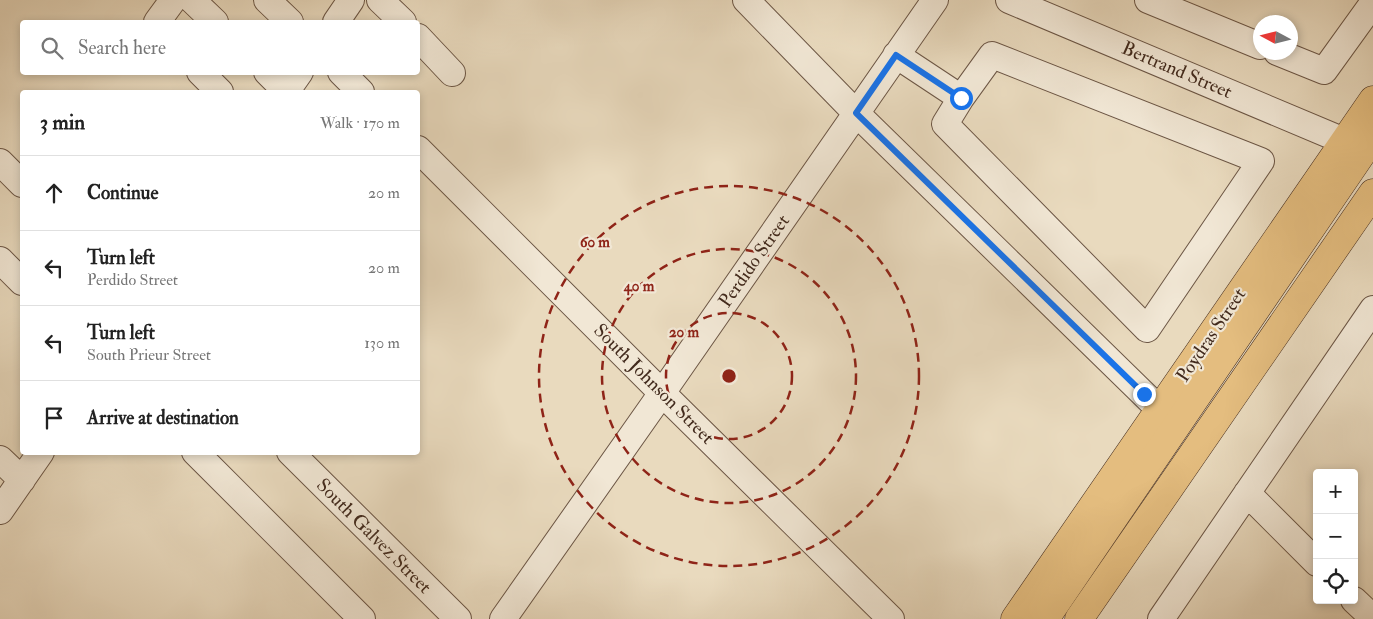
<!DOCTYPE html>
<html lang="en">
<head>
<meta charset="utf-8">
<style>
  :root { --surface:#fff; --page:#f2f2f2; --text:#222; --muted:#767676; --line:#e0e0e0 }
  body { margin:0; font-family:"IM FELL Double Pica",serif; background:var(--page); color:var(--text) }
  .controls { position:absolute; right:15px; bottom:15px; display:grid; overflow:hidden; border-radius:5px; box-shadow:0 2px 8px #0003 }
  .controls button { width:45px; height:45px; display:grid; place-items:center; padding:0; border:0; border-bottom:1px solid var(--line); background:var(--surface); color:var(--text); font:25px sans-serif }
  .compass { position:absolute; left:1253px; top:15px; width:45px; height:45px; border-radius:50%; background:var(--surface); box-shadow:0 2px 8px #0003; rotate:277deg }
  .stop { position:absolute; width:15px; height:15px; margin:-11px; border:4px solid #1a73e8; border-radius:50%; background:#fff }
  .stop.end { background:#1a73e8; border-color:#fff; box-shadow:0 1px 5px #0008 }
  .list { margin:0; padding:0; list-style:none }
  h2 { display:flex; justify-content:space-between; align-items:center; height:65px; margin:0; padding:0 20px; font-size:21px }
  h2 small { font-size:16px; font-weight:400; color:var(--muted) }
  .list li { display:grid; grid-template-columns:32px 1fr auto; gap:15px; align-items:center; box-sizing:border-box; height:75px; padding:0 20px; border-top:1px solid var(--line) }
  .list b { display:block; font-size:19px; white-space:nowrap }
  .list p { margin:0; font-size:16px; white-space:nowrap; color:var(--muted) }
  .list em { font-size:16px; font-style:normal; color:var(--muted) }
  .icon { flex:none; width:28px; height:28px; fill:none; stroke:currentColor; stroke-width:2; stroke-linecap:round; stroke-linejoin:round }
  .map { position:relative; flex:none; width:1373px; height:619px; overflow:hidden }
  .search { position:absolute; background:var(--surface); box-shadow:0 2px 8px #0003; left:20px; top:20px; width:400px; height:55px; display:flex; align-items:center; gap:12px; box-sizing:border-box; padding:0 18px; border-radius:5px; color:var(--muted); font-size:19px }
  .panel { position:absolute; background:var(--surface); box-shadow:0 2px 8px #0003; left:20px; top:90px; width:400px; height:365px; border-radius:5px }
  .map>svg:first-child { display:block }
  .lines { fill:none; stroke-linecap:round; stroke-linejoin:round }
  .minor-casing { stroke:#6c5645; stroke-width:28 }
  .major-casing { stroke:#422a1d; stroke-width:29 }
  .highway-casing { stroke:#422a1d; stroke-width:29 }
  .minor { stroke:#f1e7d5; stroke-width:26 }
  .major { stroke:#e4bd7f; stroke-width:28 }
  .highway { stroke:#e4bd7f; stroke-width:28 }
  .route { stroke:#1a73e8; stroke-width:6 }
  .ring { fill:none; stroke:#8f2418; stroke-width:2.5; stroke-dasharray:9 6 }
  .labels { text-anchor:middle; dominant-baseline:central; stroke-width:4.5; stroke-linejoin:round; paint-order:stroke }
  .street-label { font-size:19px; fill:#422a1d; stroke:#f1e7d5 }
  .centre { fill:#8f2418; stroke:#f1e7d5; stroke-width:2.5 }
  .ring-label { font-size:15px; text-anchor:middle; font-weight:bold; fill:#8f2418; stroke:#f1e7d5; stroke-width:4.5; stroke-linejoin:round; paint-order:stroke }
</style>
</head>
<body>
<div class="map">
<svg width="1373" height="619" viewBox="0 0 1373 619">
  <rect width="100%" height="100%" fill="#e9dabe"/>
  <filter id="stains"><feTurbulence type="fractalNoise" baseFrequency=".004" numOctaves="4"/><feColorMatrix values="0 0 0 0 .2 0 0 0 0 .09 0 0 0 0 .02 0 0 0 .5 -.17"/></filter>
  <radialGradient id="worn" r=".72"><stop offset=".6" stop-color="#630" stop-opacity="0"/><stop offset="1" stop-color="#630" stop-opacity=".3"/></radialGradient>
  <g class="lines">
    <defs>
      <path id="minor" d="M192 0 215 22
        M267 0 290 22
        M380 0 403 22
        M746 0 856 113 1160 410
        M1009 0 1344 141
        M1148 0 1260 46
        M157 22 173 0
        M336 22 351 0
        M418 37 452 73
        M1277 52 1324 71 1373 3
        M896 55 961 98 992 55 1261 161 1147 329 945 124 961 98
        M200 72 220 92
        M267 72 287 92
        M341 72 361 92
        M286 92 300 72
        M418 149 662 393 891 619
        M0 162 22 184
        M0 260 22 282
        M195 452 362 619
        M290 452 458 619
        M0 459 22 480
        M1247 493 1317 563
        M0 511 41 452
        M1354 600 1373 618
        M503 619 662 393 935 0
        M1161 619 1373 309"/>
      <path id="major" d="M1015 619 1373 100
        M1079 619 1373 193"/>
      <path id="highway" d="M1045 619 1373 137"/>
    </defs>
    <use href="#minor" class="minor-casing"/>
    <use href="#major" class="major-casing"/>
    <use href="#highway" class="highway-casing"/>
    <use href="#minor" class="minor"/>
    <use href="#major" class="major"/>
    <use href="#highway" class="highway"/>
  </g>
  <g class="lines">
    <path class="route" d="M961 98 896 55 856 113 1144 394"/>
  </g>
  <g class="ring">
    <circle cx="729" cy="376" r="63"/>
    <circle cx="729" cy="376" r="127"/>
    <circle cx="729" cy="376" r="190"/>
  </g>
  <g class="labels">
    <g class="street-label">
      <text transform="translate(1177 70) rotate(23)">Bertrand Street</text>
      <text transform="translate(754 261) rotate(-55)">Perdido Street</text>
      <text transform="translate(1211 335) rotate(-56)">Poydras Street</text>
      <text transform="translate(654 384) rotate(45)">South Johnson Street</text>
      <text transform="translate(374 536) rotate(45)">South Galvez Street</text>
    </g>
  </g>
  <circle cx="729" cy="376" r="8" class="centre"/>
  <g class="ring-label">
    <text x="595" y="247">60 m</text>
    <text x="639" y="291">40 m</text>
    <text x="684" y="337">20 m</text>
  </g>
  <rect width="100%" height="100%" filter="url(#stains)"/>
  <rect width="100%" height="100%" fill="url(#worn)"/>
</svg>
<div class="controls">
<button>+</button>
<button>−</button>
<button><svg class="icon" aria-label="locate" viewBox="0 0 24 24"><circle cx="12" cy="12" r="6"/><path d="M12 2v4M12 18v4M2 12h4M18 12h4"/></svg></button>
</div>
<svg class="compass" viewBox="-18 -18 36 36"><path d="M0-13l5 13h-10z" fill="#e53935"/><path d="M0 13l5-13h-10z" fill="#767676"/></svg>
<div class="stop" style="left:961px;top:98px"></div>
<div class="stop end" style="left:1144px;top:394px"></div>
<div class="search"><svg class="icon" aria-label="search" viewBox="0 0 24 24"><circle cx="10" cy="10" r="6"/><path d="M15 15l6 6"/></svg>Search here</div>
<section class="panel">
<h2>3 min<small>Walk · 170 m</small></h2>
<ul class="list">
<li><svg class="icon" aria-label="ahead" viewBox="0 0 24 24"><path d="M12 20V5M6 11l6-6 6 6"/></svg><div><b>Continue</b></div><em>20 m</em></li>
<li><svg class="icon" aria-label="left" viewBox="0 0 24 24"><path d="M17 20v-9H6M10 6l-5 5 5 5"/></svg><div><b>Turn left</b><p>Perdido Street</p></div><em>20 m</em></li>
<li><svg class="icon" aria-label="left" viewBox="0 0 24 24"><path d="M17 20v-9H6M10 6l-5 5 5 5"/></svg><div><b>Turn left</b><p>South Prieur Street</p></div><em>130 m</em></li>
<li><svg class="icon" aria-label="arrive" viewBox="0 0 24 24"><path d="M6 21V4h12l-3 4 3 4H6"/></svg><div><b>Arrive at destination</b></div></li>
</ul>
</section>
</div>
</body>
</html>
